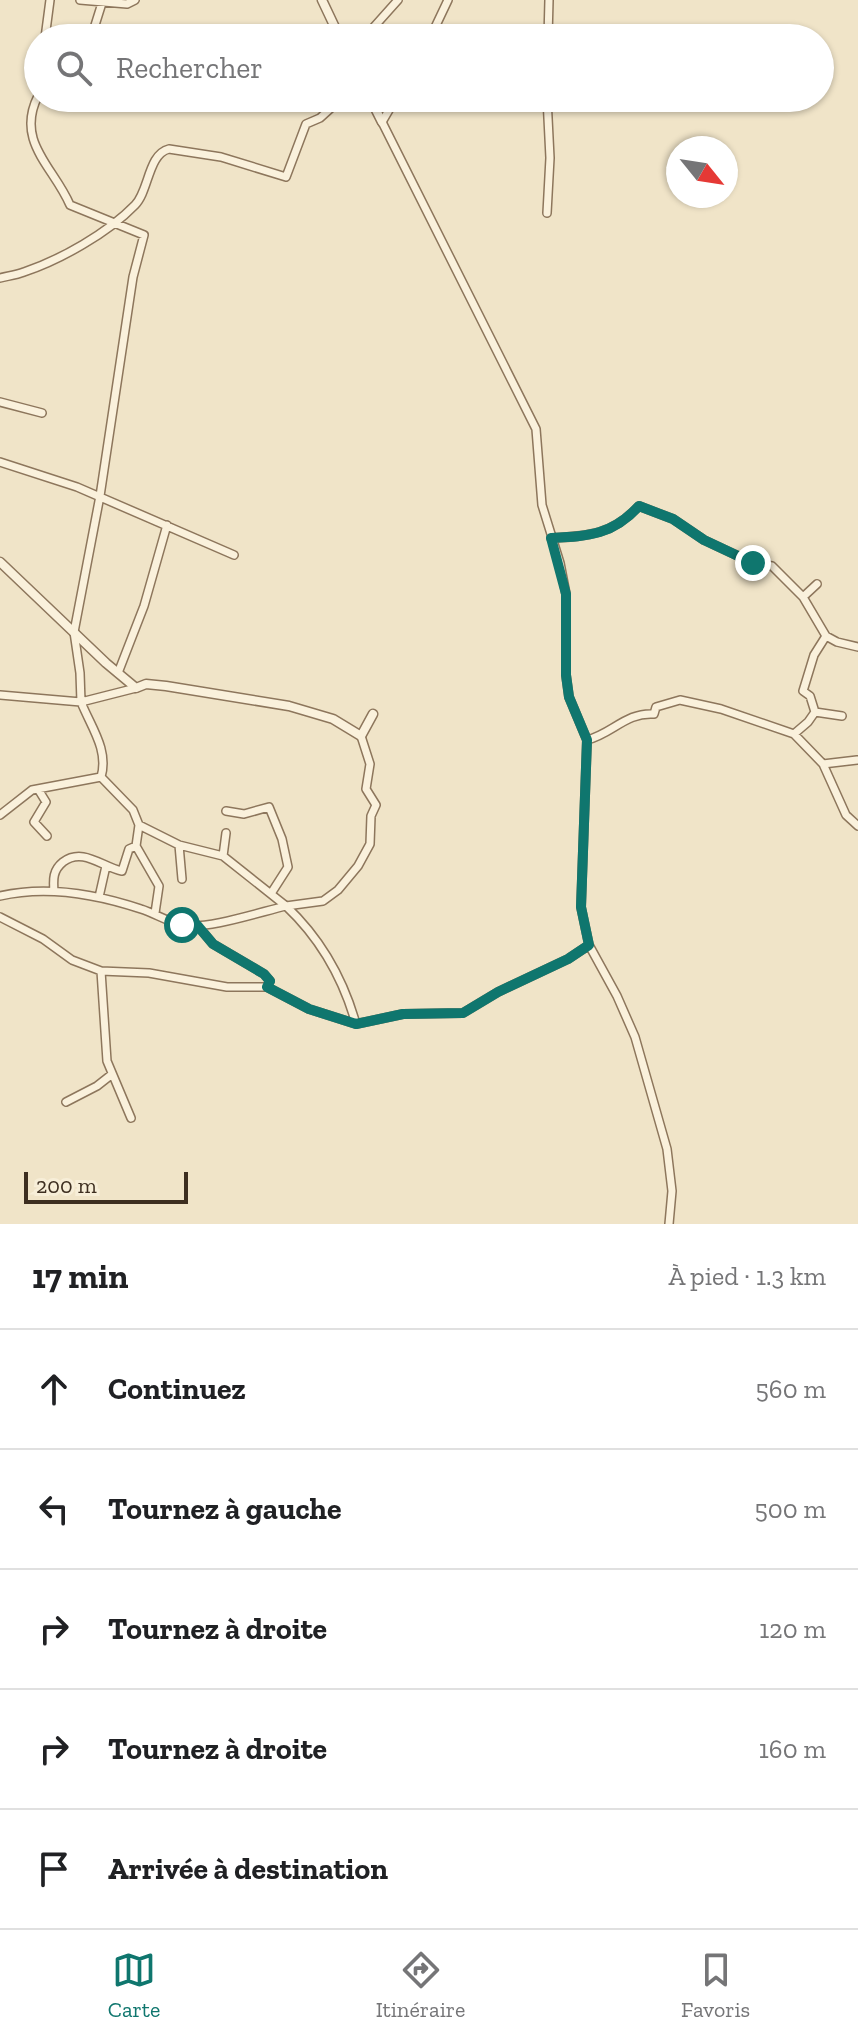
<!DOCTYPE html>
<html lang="fr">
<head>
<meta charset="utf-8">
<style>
  :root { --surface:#fff; --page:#f6f6f6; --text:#202124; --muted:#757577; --line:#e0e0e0; --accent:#0f766e }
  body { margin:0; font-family:"Zilla Slab",serif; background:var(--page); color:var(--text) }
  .compass { position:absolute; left:666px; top:136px; width:72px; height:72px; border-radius:50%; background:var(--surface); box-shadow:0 2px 6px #0004; rotate:120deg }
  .scale { position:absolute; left:24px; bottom:20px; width:164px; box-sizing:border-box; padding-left:8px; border:4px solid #3d2e20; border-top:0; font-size:22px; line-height:28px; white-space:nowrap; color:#3d2e20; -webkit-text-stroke:6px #f7eed8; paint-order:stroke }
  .stop { position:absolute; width:24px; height:24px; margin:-18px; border:6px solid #0f766e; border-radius:50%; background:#fff }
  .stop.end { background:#0f766e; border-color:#fff; box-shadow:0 2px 8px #0008 }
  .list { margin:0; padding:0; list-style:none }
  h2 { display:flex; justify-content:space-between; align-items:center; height:104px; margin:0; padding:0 32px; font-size:34px }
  h2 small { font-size:26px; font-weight:400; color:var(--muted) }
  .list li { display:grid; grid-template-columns:52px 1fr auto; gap:24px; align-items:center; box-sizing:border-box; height:120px; padding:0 32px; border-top:2px solid var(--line) }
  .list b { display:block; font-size:30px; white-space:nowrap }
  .list em { font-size:26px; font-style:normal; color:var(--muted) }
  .icon { flex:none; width:44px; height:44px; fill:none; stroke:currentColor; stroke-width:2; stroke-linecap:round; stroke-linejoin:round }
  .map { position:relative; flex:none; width:858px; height:1224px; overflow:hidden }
  .search { position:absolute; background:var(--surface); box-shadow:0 2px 6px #0004; left:24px; right:24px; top:24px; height:88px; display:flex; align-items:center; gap:20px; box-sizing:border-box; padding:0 28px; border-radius:44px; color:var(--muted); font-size:30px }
  .sheet { height:704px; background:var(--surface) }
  nav { display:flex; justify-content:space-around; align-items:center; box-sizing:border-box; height:112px; border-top:2px solid var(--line); background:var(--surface); font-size:22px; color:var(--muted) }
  nav a { display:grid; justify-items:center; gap:4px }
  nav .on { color:var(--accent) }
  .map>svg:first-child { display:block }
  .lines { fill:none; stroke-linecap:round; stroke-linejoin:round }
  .minor-casing { stroke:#8d765c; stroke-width:10 }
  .tertiary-casing { stroke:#8d765c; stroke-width:11 }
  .minor { stroke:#faf1dc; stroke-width:7 }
  .tertiary { stroke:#faf1dc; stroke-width:8 }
  .route { stroke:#0f766e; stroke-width:10 }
</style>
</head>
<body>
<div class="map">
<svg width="858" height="1224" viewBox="0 0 858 1224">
  <rect width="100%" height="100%" fill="#f0e4c8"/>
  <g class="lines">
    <defs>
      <path id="minor" d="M80 0 127 4 135 0
        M45 38 50 0
        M91 38 102 3
        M364 38 398 0
        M430 38 448 0
        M548 38 549 0
        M38 66 36 78 38 92
        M38 96C15 142 54 167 70 205L144 235 133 277 100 496 74 632 80 673 81 702 136 688
        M86 98 92 106
        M396 98 382 122 536 429 542 505 560 563 566 594V675L569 697 587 740 581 907 589 945 617 996 635 1037 667 1149 672 1191 669 1224
        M69 106 71 98
        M547 213 550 158 547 98
        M0 278C8 276 16 275 24 272 60 260 108 233 135 205 149 191 148 154 169 149L221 157 286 177 306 124 320 118 342 98
        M0 402 42 413
        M0 462 77 487 234 555
        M551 538C589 536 612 535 639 506L673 519 704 540 753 563 772 566 803 597 826 636
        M803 597 817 584
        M118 673 144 606 167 525
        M0 695 81 702C91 727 109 750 101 777L133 810 139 825 179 845 223 856 286 906 323 901 338 890 358 866 370 844 371 816 376 805 366 789 370 764 361 736
        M815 712 842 716
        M794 734 808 722 815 712 810 696 803 691 814 655 826 636 837 642 858 647
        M587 740C612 734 626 712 654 714L656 707 680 700 721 709 794 734 823 764 846 815 858 826
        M823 764 857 760
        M38 789 46 802 34 822 47 836
        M226 811 244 814 269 807 282 839 288 867 272 892
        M0 815 32 790 101 777
        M139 825 136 846 159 886 155 913
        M179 845 182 879
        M223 856 226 833
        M54 891C53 879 53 870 63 862 83 847 102 867 122 871L129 849 136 846
        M0 896C47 885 96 894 141 909 154 913 168 922 182 925 207 930 260 912 286 906 321 939 343 978 356 1024L403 1014 463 1013 498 992 568 959 589 945
        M99 897 106 866
        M0 917 43 939 72 960 101 971 149 973 227 987H267L309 1009 356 1024
        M197 925 213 944 264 974 270 981 267 987
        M101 971 107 1061 131 1118
        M66 1102 97 1086 111 1075"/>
      <path id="tertiary" d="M322 0 340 38
        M370 98 382 122
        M0 562 106 663 136 688 146 684 166 686 289 706 333 719 361 736 373 714"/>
    </defs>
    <use href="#minor" class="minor-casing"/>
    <use href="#tertiary" class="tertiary-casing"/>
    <use href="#minor" class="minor"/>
    <use href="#tertiary" class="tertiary"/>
  </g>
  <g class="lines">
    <path class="route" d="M182 925H197L213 944 264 974 270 981 267 987 309 1009 356 1024 403 1014 463 1013 498 992 568 959 589 945 581 907 587 740 569 697 566 675V594L551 538C590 536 612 535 639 506L673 519 704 540 753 563"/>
  </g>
</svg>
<svg class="compass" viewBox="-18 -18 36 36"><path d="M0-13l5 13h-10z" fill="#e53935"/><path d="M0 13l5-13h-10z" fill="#757577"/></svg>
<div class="scale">200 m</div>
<div class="stop" style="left:182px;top:925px"></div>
<div class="stop end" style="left:753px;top:563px"></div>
<div class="search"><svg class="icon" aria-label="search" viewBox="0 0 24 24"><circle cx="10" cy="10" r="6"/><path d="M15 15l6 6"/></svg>Rechercher</div>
</div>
<section class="sheet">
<h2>17 min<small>À pied · 1.3 km</small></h2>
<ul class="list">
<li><svg class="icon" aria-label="ahead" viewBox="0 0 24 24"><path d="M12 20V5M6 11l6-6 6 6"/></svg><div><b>Continuez</b></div><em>560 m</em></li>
<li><svg class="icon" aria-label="left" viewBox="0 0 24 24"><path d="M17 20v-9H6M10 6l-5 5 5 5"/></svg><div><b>Tournez à gauche</b></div><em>500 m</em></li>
<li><svg class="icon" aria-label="right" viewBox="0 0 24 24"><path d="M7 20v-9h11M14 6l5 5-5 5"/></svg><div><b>Tournez à droite</b></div><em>120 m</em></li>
<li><svg class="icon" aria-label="right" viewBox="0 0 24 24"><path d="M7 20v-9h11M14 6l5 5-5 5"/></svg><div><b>Tournez à droite</b></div><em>160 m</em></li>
<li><svg class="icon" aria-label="arrive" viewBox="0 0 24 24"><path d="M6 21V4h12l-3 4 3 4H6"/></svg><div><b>Arrivée à destination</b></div></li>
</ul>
</section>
<nav>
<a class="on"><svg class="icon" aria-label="map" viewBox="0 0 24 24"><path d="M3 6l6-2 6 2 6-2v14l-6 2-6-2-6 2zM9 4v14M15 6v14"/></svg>Carte</a>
<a><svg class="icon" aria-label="directions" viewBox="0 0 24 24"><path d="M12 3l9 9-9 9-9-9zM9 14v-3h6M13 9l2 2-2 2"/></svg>Itinéraire</a>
<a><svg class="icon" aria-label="saved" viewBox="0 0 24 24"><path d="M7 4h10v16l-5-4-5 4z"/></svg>Favoris</a>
</nav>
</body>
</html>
